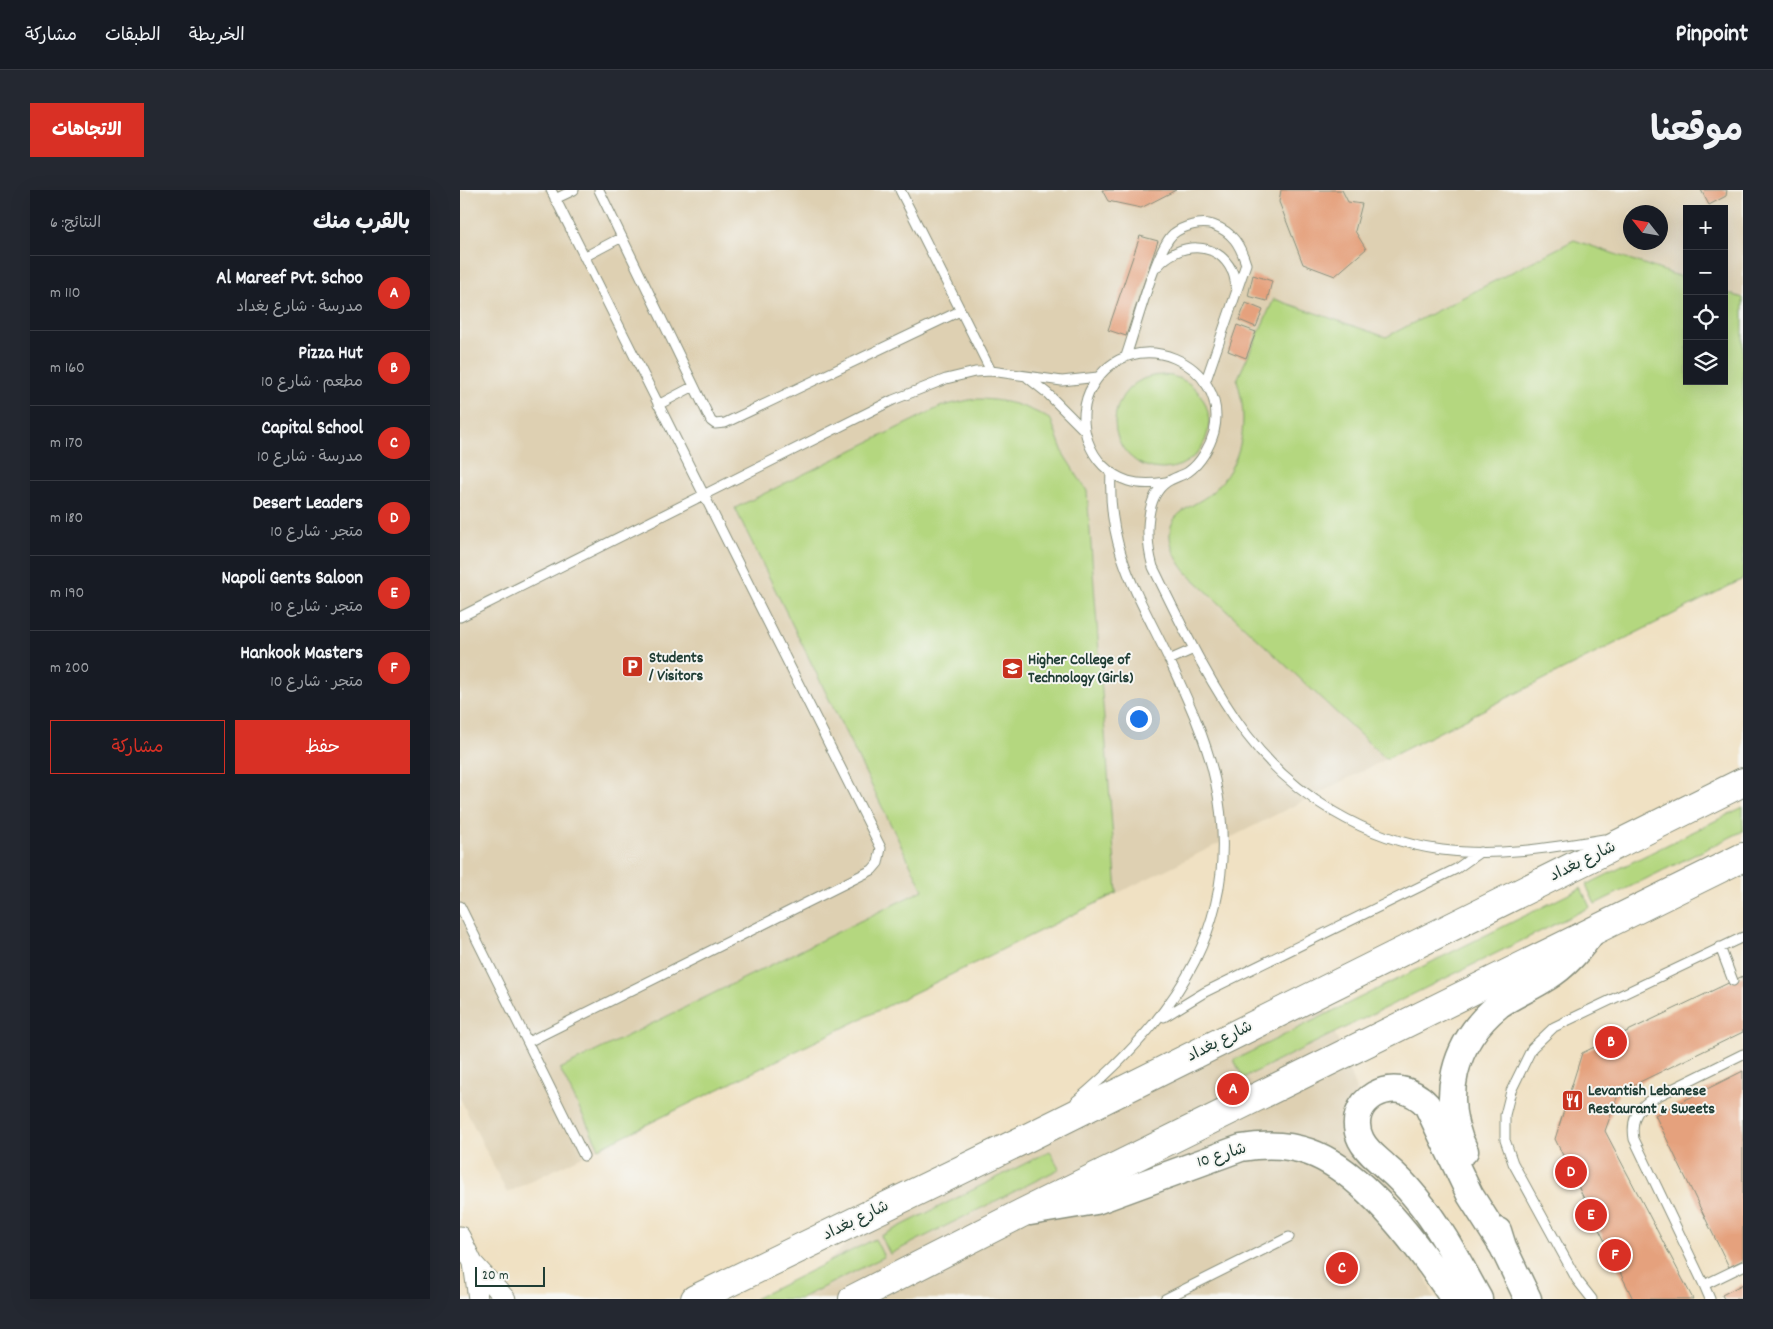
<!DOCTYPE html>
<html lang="ar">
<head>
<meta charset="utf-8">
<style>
  :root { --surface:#171b24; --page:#242831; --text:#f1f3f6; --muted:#9ea1a6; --line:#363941; --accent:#d93025 }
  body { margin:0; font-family:Dekko,"Playpen Sans Arabic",sans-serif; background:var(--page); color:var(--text); direction:rtl }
  .controls { position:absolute; right:15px; top:15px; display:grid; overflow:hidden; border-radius:0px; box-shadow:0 5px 20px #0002 }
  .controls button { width:45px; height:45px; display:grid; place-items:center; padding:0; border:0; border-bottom:1px solid var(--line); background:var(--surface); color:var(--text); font:25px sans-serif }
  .compass { position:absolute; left:1163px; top:15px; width:45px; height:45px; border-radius:50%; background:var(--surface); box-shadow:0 5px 20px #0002; rotate:301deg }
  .scale { position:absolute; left:15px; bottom:12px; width:70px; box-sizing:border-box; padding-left:5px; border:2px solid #1f3d34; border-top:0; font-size:14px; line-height:18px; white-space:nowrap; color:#1f3d34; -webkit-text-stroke:4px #f6f6f2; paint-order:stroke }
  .you { position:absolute; left:678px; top:528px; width:18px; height:18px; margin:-12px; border:4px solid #fff; border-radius:50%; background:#1a73e8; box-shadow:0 0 0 8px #1a73e833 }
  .badge { display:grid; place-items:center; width:32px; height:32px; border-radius:50%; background:var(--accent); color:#fff; font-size:16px; font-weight:700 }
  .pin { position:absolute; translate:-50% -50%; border:2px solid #fff; box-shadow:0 1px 5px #0006 }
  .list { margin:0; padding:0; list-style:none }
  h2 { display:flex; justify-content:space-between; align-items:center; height:65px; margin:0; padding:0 20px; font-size:21px }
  h2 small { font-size:16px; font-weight:400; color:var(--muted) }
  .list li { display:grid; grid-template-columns:32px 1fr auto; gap:15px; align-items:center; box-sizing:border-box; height:75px; padding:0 20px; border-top:1px solid var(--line) }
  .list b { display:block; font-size:19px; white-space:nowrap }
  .list p { margin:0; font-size:16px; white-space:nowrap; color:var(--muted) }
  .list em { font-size:16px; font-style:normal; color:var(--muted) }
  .actions { display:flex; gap:10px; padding:15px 20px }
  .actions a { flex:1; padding:11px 0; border:1px solid var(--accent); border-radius:0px; text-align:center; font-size:18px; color:var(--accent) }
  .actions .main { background:var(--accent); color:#fff }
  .icon { flex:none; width:28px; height:28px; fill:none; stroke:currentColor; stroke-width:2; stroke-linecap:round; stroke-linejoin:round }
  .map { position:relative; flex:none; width:1283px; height:1109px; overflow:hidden; direction:ltr; border-radius:0px }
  header { display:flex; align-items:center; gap:30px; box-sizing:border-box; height:70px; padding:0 25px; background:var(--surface); border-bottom:1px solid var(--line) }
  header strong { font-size:24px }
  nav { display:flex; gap:28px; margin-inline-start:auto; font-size:18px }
  .intro { display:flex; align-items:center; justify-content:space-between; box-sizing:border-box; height:120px; padding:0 30px }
  h1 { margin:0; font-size:35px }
  .button { padding:12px 22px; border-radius:0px; background:var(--accent); color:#fff; font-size:18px; font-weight:700 }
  main { display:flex; gap:30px; padding:0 30px }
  aside { flex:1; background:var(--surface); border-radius:0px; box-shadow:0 5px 20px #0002 }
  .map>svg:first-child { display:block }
  .built { fill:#ded0b2; fill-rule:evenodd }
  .green { fill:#b4d77f; stroke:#6a8a5a }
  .building { fill:#e5a17d }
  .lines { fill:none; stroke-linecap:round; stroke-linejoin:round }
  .lane-casing { stroke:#888f7c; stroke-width:11 }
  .street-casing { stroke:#888f7c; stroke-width:21 }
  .secondary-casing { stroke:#888f7c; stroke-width:29 }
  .primary-casing { stroke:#888f7c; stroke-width:30 }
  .lane { stroke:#fff; stroke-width:9 }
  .street { stroke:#fff; stroke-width:19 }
  .secondary { stroke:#fff; stroke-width:26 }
  .primary { stroke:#fff; stroke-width:28 }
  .labels { text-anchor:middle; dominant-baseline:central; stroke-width:4; stroke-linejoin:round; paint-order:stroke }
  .poi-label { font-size:16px; font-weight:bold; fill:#1f3d34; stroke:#f6f6f2; text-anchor:start }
  .street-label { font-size:16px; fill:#1f3d34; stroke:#f6f6f2 }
</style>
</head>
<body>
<header>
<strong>Pinpoint</strong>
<nav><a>الخريطة</a><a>الطبقات</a><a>مشاركة</a></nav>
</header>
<div class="intro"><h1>موقعنا</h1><a class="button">الاتجاهات</a></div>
<main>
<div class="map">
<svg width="1283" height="1109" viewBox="0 0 1283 1109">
  <rect width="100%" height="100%" fill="#f6f6f2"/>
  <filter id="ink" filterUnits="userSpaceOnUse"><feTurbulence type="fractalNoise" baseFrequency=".02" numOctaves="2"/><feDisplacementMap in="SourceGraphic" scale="10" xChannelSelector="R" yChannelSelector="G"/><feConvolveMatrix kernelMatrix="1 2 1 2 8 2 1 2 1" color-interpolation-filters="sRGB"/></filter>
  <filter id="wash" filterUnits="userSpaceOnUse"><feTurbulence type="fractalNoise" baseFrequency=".0096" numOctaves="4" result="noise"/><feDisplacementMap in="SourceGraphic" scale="20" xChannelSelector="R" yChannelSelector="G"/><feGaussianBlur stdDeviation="1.12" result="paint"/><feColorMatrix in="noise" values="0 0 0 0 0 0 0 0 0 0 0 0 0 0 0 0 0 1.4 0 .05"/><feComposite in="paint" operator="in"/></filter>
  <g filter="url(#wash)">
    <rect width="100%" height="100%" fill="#f0e1c3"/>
    <path class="built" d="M0 0H1283V389L762 652 47 1003 0 908ZM1227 19H1264V191H1227ZM1170 22H1200V52H1170Z
      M857 795 974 1109H328L442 1002Z"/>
    <path class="green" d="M1114 50 1227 89V191H1264V102L1283 108V389L926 569 727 383C715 369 702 344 716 327 725 317 741 312 751 303 784 274 789 230 777 190L814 109 926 147Z
      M655 232a47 47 0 1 1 94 0a47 47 0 1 1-94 0Z
      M514 209C543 209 566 215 591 230L604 265 627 301 657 703 139 958 100 879 463 700 275 318 482 216Z
      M1283 617V641L1135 714 1126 695Z
      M1121 698 1130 717 783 888 774 870Z
      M590 961 599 979 430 1064 421 1046Z
      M415 1049 424 1067 339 1109H294Z"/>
    <g id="blocks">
      <path class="building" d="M642 0H716L681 18 648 11Z
        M821 0H882L888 12 902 14 895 41 906 59 875 86 843 74 819 12Z
        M1241 0H1267L1266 6 1249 15Z
        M680 46 698 51 666 146 648 140Z
        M793 85 812 91 807 111 788 106Z
        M786 113 803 120 796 137 779 130Z
        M777 135 796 142 786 168 768 161Z
        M1283 786V842L1159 902 1145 941 1233 1109H1173L1095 949 1122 863Z
        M1283 881V1070L1269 1077 1195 925Z
        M1283 1094V1109H1264L1262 1105Z"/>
    </g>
  </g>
  <g filter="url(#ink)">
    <use href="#blocks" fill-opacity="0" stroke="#888f7c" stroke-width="1"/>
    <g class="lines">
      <defs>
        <path id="lane" d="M139 0 251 231 255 234 265 233 500 121
          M440 0 531 181
          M95 9 114 0
          M124 67 162 47
          M698 76C718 52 757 50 772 81 775 86 775 94 777 100
          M666 166C675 141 696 59 713 44 723 36 741 31 753 35 773 42 780 55 786 74L745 193
          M568 188 587 203 624 240
          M198 215 234 196
          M706 292C693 294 681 295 668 291 629 279 612 229 633 195 672 130 771 173 754 242 750 256 741 273 728 282 721 286 713 288 707 292 683 308 686 353 693 377 721 434 749 494 787 545 833 606 906 650 982 660 1035 667 1091 658 1144 649
          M0 427 433 210 486 189 515 182 531 181 602 191 638 187
          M709 470 734 459
          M0 716 124 966
          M1260 757 1273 791
          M704 827 745 802 996 679 1020 662
          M68 852 412 680 418 673 421 658 91 0
          M1283 864 1190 910C1176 920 1171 931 1174 949L1244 1095 1283 1076
          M616 911C717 826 786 729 755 590 746 548 726 506 708 467 676 401 647 358 651 282
          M1244 1095 1250 1109
          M705 1109 829 1047
          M1132 1109 1117 1090 1053 973 1045 950V925L1051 901 1072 858 1094 837 1283 747"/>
        <path id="street" d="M0 1046 13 1073 46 1109
          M13 1073 18 1109"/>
        <path id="secondary" d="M1005 961C979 909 993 852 1039 815 1053 805 1071 798 1086 788 1106 776 1120 759 1134 740
          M570 1022 636 1011 781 958C804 954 827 954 849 962 904 981 962 1061 994 1109
          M1038 1041 1043 1057 1068 1109
          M1019 1109C1000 1075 981 1038 956 1008 947 997 938 987 927 978 918 969 907 962 901 950 882 912 934 879 967 915L1010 1005 1043 1057"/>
        <path id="primary" d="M235 1109 569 947 1283 592
          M393 1109 562 1023 1283 667"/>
      </defs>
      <use href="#lane" class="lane-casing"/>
      <use href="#street" class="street-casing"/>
      <use href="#secondary" class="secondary-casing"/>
      <use href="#primary" class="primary-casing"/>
      <use href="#lane" class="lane"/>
      <use href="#street" class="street"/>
      <use href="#secondary" class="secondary"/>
      <use href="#primary" class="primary"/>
    </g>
  </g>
  <defs>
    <symbol id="parking-square" viewBox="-11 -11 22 22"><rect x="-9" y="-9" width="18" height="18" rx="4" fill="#c8321e" stroke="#f6f6f2"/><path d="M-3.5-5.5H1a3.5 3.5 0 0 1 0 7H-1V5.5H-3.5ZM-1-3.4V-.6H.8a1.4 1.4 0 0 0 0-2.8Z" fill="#fff"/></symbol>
    <symbol id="university-square" viewBox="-11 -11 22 22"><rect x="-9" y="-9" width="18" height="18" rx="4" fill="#c8321e" stroke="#f6f6f2"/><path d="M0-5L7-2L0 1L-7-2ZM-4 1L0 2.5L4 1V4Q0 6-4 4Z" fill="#fff"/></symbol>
    <symbol id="restaurant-square" viewBox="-11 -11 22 22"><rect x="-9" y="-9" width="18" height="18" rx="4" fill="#c8321e" stroke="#f6f6f2"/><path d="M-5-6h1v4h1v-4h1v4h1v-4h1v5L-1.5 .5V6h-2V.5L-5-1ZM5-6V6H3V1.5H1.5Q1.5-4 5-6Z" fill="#fff"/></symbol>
  </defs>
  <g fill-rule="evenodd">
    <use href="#parking-square" x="160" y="464" width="25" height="25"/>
    <use href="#university-square" x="540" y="466" width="25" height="25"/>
    <use href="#restaurant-square" x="1100" y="898" width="25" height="25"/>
  </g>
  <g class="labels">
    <g class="poi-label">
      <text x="189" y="468">Students<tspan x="189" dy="18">/ Visitors</tspan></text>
      <text x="568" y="470">Higher College of<tspan x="568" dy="18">Technology (Girls)</tspan></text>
      <text x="1128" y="901">Levantish Lebanese<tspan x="1128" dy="18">Restaurant &amp; Sweets</tspan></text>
    </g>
    <g class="street-label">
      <text transform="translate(1123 672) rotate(-26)">شارع بغداد</text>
      <text transform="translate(760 852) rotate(-27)">شارع بغداد</text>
      <text transform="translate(762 966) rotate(-17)">شارع 10</text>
      <text transform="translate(396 1031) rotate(-26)">شارع بغداد</text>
    </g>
  </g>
</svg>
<div class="controls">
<button>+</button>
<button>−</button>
<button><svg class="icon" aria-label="locate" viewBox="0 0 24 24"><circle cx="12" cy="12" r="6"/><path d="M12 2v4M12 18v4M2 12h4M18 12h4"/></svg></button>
<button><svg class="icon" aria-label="layers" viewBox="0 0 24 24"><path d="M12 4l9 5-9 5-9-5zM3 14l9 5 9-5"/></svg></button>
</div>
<svg class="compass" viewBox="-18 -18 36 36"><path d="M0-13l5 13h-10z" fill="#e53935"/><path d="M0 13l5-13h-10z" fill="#9ea1a6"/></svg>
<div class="scale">20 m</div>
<div class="you"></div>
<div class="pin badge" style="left:773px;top:899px">A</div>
<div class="pin badge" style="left:1151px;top:852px">B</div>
<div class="pin badge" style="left:882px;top:1078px">C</div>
<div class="pin badge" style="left:1111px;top:982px">D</div>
<div class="pin badge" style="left:1131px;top:1025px">E</div>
<div class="pin badge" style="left:1155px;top:1065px">F</div>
</div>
<aside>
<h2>بالقرب منك<small>النتائج: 6</small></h2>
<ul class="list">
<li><span class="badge">A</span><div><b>Al Mareef Pvt. Schoo</b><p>مدرسة · شارع بغداد</p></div><em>110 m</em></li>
<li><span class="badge">B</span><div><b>Pizza Hut</b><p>مطعم · شارع 10</p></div><em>160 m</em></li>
<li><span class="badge">C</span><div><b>Capital School</b><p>مدرسة · شارع 10</p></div><em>170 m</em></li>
<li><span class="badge">D</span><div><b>Desert Leaders</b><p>متجر · شارع 10</p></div><em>180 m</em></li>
<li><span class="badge">E</span><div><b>Napoli Gents Saloon</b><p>متجر · شارع 10</p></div><em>190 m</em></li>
<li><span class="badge">F</span><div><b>Hankook Masters</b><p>متجر · شارع 10</p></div><em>200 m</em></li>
</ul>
<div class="actions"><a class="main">حفظ</a><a>مشاركة</a></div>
</aside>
</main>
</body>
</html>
